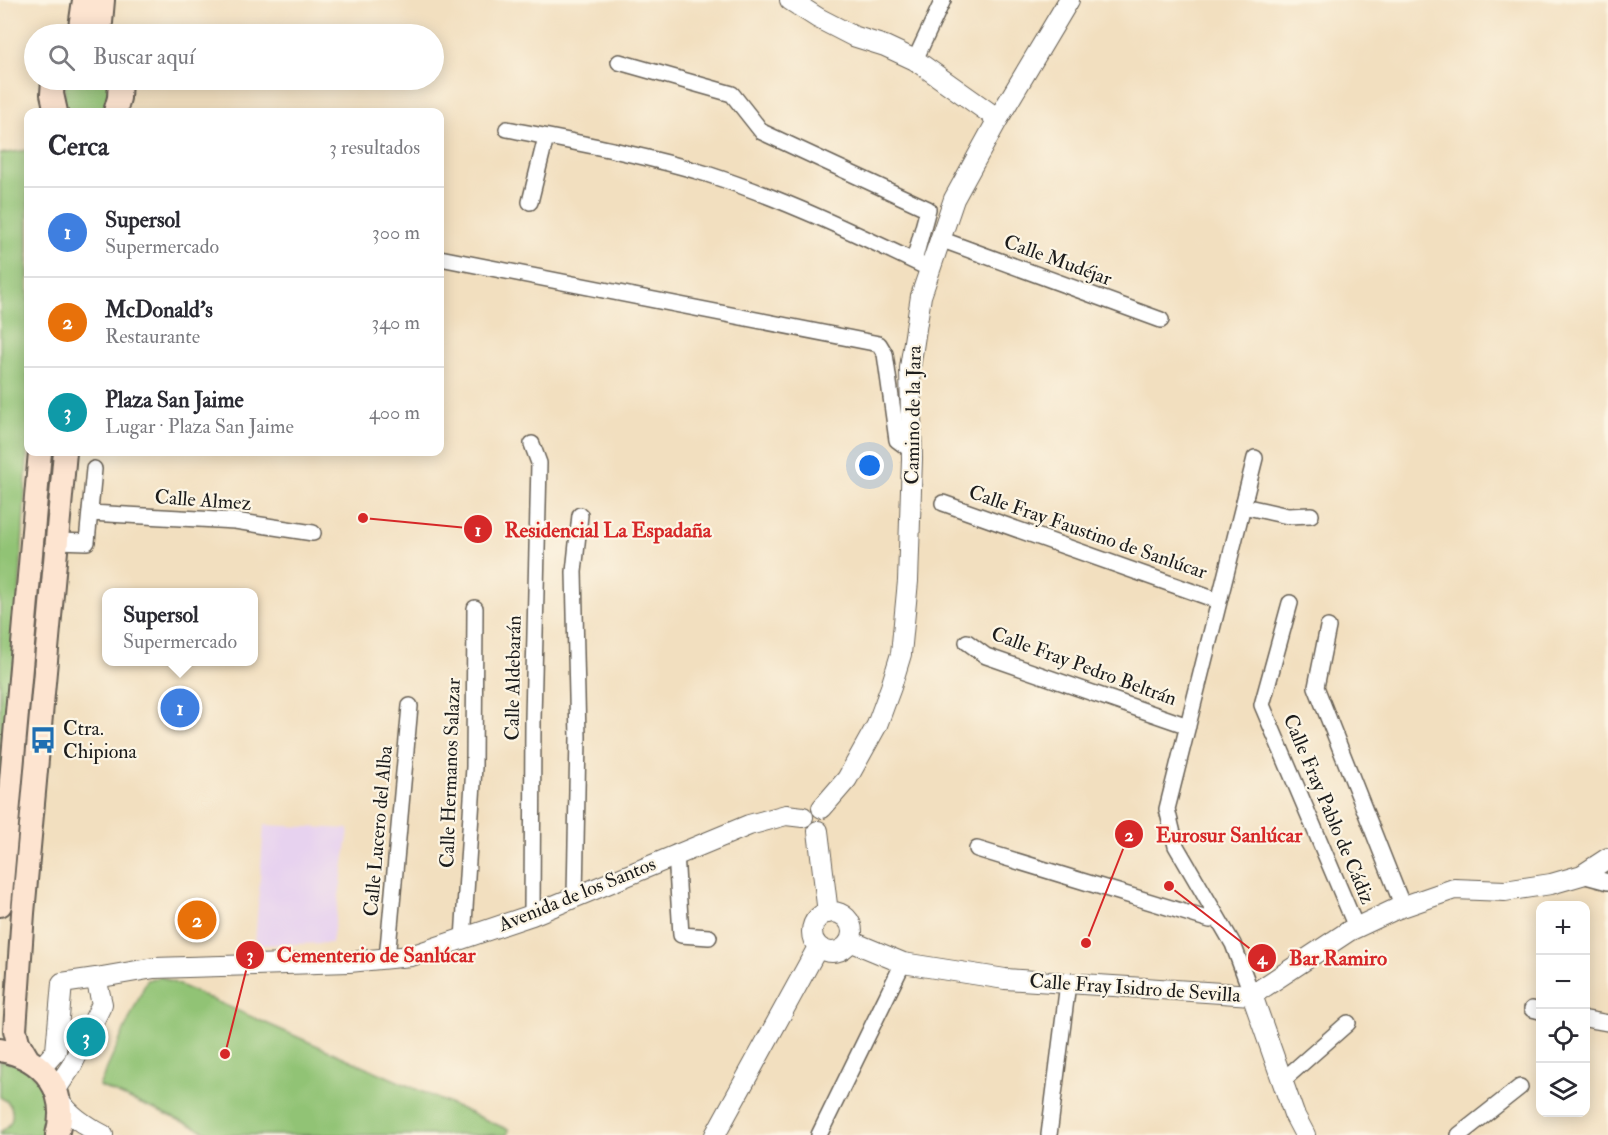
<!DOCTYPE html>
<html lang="es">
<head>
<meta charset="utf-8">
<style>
  :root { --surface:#fff; --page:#f7f7f7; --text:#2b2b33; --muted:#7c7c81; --line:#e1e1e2; --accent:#db2777 }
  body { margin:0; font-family:"IM FELL Double Pica",serif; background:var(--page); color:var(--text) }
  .controls { position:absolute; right:18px; bottom:18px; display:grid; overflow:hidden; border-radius:12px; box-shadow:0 3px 15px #0003 }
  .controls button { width:54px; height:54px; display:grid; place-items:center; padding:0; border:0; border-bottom:2px solid var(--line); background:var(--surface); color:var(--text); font:30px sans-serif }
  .you { position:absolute; left:870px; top:466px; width:21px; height:21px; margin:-15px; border:4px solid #fff; border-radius:50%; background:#1a73e8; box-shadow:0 0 0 9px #1a73e833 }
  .badge { display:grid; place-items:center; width:39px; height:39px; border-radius:50%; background:var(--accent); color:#fff; font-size:20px; font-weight:700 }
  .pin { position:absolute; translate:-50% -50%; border:3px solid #fff; box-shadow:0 2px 6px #0006 }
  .popup { position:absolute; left:102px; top:588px; width:156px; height:78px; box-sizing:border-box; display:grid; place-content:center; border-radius:12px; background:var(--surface); filter:drop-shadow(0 2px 4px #0005); font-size:20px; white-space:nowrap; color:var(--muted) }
  .popup b { font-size:22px; color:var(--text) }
  .popup::after { content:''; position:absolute; left:50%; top:100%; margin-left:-12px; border:12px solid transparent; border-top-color:var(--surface) }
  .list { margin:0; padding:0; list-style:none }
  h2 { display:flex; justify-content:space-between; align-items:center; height:78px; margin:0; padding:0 24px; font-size:26px }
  h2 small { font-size:20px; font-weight:400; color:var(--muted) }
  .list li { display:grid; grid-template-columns:39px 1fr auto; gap:18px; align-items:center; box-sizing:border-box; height:90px; padding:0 24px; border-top:2px solid var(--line) }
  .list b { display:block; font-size:22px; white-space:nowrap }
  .list p { margin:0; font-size:20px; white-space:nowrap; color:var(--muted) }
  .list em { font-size:20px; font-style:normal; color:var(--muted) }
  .icon { flex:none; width:33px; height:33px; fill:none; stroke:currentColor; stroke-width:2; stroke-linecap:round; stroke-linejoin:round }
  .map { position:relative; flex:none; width:1608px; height:1135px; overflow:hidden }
  .search { position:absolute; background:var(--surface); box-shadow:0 3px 15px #0003; left:24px; top:24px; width:420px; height:66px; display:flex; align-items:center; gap:15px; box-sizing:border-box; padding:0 21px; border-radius:33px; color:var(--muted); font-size:22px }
  .panel { position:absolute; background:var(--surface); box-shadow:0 3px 15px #0003; left:24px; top:108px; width:420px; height:348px; border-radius:12px }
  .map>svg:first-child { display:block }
  .built { fill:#e7d2ef }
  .green { fill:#91c374; stroke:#567048; stroke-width:1.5 }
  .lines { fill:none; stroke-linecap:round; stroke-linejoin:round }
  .minor-casing { stroke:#676055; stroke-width:18 }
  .tertiary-casing { stroke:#676055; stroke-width:22 }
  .secondary-casing { stroke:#676055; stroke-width:26 }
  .minor { stroke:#fff; stroke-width:15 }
  .tertiary { stroke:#fff; stroke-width:20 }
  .secondary { stroke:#fde4d0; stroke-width:22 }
  .labels { text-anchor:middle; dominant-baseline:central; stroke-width:4.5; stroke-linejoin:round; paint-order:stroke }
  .street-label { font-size:20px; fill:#1c1c1c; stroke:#fcf5e5 }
  .poi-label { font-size:20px; fill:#1c1c1c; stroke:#fcf5e5; text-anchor:start }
  .leader { fill:none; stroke:#d62828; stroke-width:2 }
  .callout-dot { fill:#d62828; stroke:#fcf5e5; stroke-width:2 }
  .mark-label { font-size:18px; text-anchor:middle; font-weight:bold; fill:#fff }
  .callout-label { font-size:21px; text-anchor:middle; font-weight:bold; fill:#d62828; stroke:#fcf5e5; stroke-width:4.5; stroke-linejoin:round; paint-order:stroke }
</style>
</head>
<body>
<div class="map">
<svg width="1608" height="1135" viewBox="0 0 1608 1135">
  <rect width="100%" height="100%" fill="#fcf5e5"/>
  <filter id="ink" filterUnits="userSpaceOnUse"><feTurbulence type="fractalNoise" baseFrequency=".0167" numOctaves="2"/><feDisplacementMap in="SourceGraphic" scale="12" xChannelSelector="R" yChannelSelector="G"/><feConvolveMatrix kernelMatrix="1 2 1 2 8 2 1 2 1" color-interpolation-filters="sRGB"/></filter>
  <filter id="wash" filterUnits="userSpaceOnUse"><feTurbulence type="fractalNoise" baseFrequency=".008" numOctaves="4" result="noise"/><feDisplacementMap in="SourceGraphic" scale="24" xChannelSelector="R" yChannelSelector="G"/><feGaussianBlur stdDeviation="1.35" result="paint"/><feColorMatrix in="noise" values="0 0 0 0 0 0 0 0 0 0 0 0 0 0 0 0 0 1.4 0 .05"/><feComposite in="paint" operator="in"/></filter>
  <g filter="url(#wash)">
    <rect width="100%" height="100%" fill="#f2dfbf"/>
    <path class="built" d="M264 825 349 829 332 943 255 945Z"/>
    <path class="green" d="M66 80H110L105 112H67L63 103Z
      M28 150V441L17 635 0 812V154Z
      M161 977 509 1130 507 1135H214L99 1086 147 980Z
      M0 1060C6 1062 13 1063 19 1065 45 1076 55 1110 45 1135H0V1132C16 1124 17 1105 0 1097Z"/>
  </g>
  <g filter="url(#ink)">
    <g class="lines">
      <defs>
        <path id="minor" d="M915 60 943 0
          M619 62 732 94 762 132 928 209 914 261
          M507 129C573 142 642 154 707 174 784 199 857 234 930 269
          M530 202 546 137
          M940 239 1161 320
          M440 258 879 344 885 354 897 440 912 451
          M532 444 539 463 533 719 532 915
          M943 503 1219 601
          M1243 506 1288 516 1311 515
          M90 513 235 521 313 533
          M57 541 87 542 94 469
          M1290 603 1262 705 1356 927
          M1328 627 1316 687 1403 907
          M967 642 986 656 1188 726
          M977 849 1210 920 1217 917
          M676 853 681 935 709 937
          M1582 875 1608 882
          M575 897 578 737 574 572 580 515
          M463 939 474 767 475 608
          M387 959 410 706
          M1252 995 1233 944 1176 846 1167 809 1255 458
          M1532 1009 1540 1011
          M1586 1019 1608 1023
          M1282 1081 1348 1023
          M819 1135 903 963
          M1049 1135 1068 983
          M1459 1135 1520 1087"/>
        <path id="tertiary" d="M790 0 818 18 853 36 885 46 915 60 998 119
          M822 808 847 779 877 725 891 687 901 654 908 581 912 459 910 368 921 296 954 199 998 119 1069 0
          M818 831 828 913
          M812 932a20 20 0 1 1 40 0a20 20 0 1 1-40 0Z
          M850 941 903 963 1005 979 1252 995 1349 931 1396 909 1454 889 1505 891 1551 884 1582 875 1608 858
          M96 978 154 968 349 962 411 956 532 915 749 825 786 815 803 817
          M1252 995 1294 1114 1305 1135
          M41 1068 56 1051 62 983 96 978 102 1004 71 1067 56 1089
          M59 1100C70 1116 85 1126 103 1135
          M715 1135 818 947"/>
        <path id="secondary" d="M79 34 84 0
          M100 34 103 0
          M53 80 52 94 56 112
          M115 112 119 98 120 80
          M0 905 40 452
          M0 1050C44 1058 69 1091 57 1135
          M28 1059 18 1042 15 1030 23 913 65 452"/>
      </defs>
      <use href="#minor" class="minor-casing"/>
      <use href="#tertiary" class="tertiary-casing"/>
      <use href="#secondary" class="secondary-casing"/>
      <use href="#minor" class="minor"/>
      <use href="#tertiary" class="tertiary"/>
      <use href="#secondary" class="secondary"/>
    </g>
  </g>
  <defs>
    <symbol id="bus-bare" viewBox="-9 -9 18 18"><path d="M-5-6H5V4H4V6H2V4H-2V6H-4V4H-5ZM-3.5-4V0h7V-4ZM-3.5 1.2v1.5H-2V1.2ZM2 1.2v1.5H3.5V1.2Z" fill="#1f6fb2" stroke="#fcf5e5" stroke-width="2.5" paint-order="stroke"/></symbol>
  </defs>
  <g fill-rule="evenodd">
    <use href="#bus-bare" x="24" y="721" width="38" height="38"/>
  </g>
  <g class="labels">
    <g class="street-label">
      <text transform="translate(1058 260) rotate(20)">Calle Mudéjar</text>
      <text transform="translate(913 415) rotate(-89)">Camino de la Jara</text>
      <text transform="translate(203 500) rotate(4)">Calle Almez</text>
      <text transform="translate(1088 532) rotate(19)">Calle Fray Faustino de Sanlúcar</text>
      <text transform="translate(1084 666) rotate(20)">Calle Fray Pedro Beltrán</text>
      <text transform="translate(513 678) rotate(-89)">Calle Aldebarán</text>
      <text transform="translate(450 773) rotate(-88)">Calle Hermanos Salazar</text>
      <text transform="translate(1329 809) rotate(67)">Calle Fray Pablo de Cádiz</text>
      <text transform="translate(378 831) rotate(-85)">Calle Lucero del Alba</text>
      <text transform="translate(577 894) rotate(-22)">Avenida de los Santos</text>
      <text transform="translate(1135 988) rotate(4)">Calle Fray Isidro de Sevilla</text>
    </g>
    <g class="poi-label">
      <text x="63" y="728">Ctra.<tspan x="63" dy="23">Chipiona</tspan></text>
    </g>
  </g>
  <path class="leader" d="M363 518L478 529M1086 943L1129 834M225 1054L250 955M1169 886L1262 958"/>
  <g class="callout-dot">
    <circle cx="363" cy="518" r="6"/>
    <circle cx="1086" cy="943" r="6"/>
    <circle cx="225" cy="1054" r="6"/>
    <circle cx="1169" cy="886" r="6"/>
    <circle cx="478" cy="529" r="15"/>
    <circle cx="1129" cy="834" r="15"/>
    <circle cx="250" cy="955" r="15"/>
    <circle cx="1262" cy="958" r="15"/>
  </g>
  <g class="mark-label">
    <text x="478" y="536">1</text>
    <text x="1129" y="841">2</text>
    <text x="250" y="961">3</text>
    <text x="1262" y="964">4</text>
  </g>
  <g class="callout-label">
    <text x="608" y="537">Residencial La Espadaña</text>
    <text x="1229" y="842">Eurosur Sanlúcar</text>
    <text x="376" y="962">Cementerio de Sanlúcar</text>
    <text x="1338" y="965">Bar Ramiro</text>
  </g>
</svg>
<div class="controls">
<button>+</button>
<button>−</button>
<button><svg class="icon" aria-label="locate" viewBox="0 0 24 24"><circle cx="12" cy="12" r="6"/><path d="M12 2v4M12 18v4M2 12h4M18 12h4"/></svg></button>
<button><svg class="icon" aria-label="layers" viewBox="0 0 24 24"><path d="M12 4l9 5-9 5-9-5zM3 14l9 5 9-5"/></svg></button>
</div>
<div class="you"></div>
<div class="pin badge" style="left:180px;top:708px;background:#3f7fe0">1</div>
<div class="popup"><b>Supersol</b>Supermercado</div>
<div class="pin badge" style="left:197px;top:920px;background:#e8710a">2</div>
<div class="pin badge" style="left:86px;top:1037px;background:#0f9aa8">3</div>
<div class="search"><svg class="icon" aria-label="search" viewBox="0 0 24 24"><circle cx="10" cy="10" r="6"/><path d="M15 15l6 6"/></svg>Buscar aquí</div>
<section class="panel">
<h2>Cerca<small>3 resultados</small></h2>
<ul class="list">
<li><span class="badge" style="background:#3f7fe0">1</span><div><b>Supersol</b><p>Supermercado</p></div><em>300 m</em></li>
<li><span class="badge" style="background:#e8710a">2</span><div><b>McDonald's</b><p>Restaurante</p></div><em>340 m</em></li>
<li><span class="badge" style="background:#0f9aa8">3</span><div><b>Plaza San Jaime</b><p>Lugar · Plaza San Jaime</p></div><em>400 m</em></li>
</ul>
</section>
</div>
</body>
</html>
